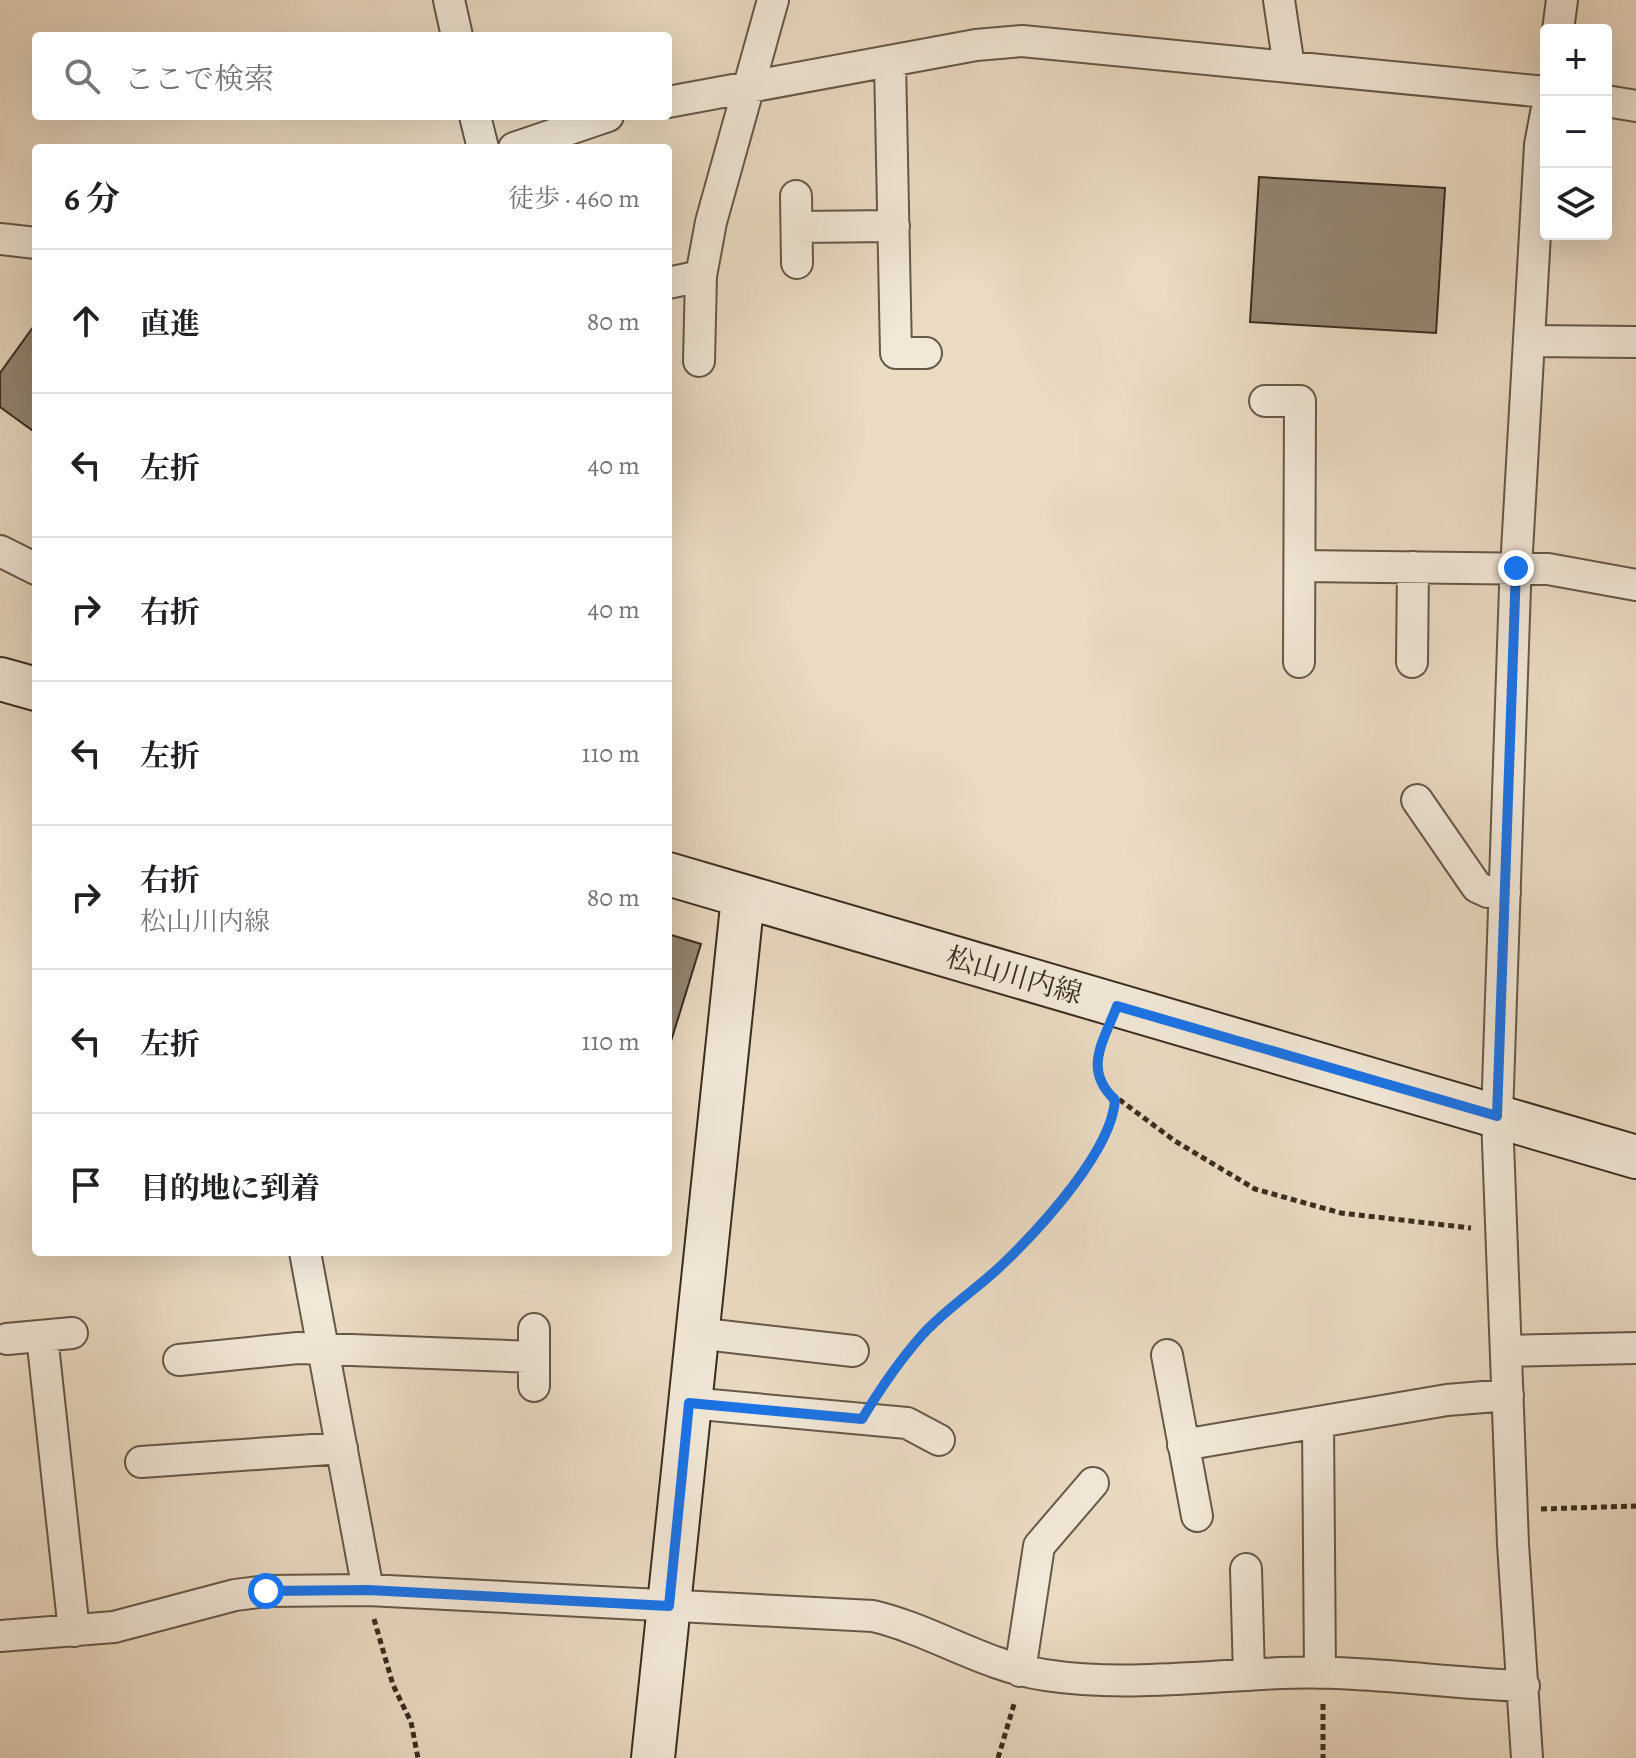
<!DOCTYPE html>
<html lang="ja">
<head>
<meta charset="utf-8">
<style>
  :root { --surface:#fff; --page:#f6f6f6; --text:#202124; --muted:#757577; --line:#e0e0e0 }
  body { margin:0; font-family:Alegreya,"Noto Serif JP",serif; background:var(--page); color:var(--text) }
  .controls { position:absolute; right:24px; top:24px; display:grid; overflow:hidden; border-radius:8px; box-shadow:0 8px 32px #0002 }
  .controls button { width:72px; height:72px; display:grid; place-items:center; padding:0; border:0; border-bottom:2px solid var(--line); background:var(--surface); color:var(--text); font:40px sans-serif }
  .stop { position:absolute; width:24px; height:24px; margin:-18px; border:6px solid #1a73e8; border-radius:50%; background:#fff }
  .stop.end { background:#1a73e8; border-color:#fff; box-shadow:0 2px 8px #0008 }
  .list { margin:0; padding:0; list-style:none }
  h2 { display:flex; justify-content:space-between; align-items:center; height:104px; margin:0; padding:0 32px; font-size:34px }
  h2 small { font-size:26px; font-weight:400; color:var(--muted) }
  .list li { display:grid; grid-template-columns:52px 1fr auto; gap:24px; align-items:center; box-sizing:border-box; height:144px; padding:0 32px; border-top:2px solid var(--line) }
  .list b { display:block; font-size:30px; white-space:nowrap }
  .list p { margin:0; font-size:26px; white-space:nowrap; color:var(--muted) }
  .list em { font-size:26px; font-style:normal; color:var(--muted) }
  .icon { flex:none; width:44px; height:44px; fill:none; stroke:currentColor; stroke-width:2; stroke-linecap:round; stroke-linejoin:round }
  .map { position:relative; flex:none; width:1636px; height:1758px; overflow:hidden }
  .search { position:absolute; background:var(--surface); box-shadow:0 8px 32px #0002; left:32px; top:32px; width:640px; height:88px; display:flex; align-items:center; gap:20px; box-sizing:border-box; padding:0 28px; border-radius:8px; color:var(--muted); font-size:30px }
  .panel { position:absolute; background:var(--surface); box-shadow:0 8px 32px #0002; left:32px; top:144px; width:640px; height:1112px; border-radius:8px }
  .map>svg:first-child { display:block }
  .building { fill:#958774; stroke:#382d1f; stroke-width:2 }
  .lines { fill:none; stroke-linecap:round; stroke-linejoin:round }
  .street-casing { stroke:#655848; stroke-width:34 }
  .secondary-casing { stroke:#382d1f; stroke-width:46 }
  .path { stroke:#382d1f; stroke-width:5; stroke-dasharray:6 4; stroke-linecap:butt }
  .street { stroke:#f2e8d8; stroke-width:30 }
  .secondary { stroke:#f2e8d8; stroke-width:42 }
  .route { stroke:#1a73e8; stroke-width:10 }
  .labels { text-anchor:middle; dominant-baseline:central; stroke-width:8; stroke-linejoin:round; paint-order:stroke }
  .street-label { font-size:28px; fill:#382d1f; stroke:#f2e8d8 }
</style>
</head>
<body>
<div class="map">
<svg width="1636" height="1758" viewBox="0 0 1636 1758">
  <rect width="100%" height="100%" fill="#ebdbc3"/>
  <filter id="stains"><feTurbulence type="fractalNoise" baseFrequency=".0025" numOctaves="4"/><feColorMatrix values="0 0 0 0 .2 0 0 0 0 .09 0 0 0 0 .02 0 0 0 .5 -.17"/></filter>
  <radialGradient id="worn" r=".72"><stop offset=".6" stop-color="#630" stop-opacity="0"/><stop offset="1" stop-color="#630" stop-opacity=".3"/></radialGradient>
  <path class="building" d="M1259 177 1445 188 1436 333 1250 322Z
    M36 323V433L0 407V373Z
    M668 934 701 944 668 1051Z"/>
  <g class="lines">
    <defs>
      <path id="street" d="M449 0 457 36
        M1279 0 1289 67
        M1558 30 1562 0
        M890 62 896 353H926
        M1606 101 1636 106
        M668 102 976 45 1022 41 1546 92
        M475 116 483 148
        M514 148 608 116
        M796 196 797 263
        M797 227 894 226
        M0 239 36 243
        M668 283 701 276
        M1529 341 1636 342
        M699 361 701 276 711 222 773 0
        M1265 401H1300L1299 662
        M0 551 36 569
        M1300 566 1548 569 1636 585
        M1412 662 1413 567
        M1417 800 1477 887 1488 892 1505 893
        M305 1252 368 1590
        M696 1333 853 1351
        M42 1336 74 1631
        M7 1339 72 1333
        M1506 1351 1636 1348
        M1167 1355 1197 1516
        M179 1360 298 1348 534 1357
        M534 1386V1329
        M689 1403 907 1423 939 1440
        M1318 1422 1320 1673
        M1183 1445 1447 1400 1508 1395
        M141 1462 342 1448
        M1246 1569 1249 1675
        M0 1636 114 1627 235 1595 266 1591 368 1590 873 1616C932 1630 984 1666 1045 1675 1122 1687 1204 1676 1281 1673 1362 1670 1443 1683 1524 1686
        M1020 1671 1039 1546 1093 1483
        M1527 1758 1513 1544 1497 1116 1515 587 1540 145 1546 113"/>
      <path id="secondary" d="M0 679 36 689
        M668 874 1636 1157
        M653 1758 743 897"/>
    </defs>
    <use href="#street" class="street-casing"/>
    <use href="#secondary" class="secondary-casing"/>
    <path class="path" d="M1104 1040 1097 1073 1101 1086 1175 1141 1255 1189 1341 1213 1471 1228
      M880 1390C914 1336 963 1303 1007 1260 1036 1231 1062 1199 1085 1166 1099 1145 1114 1126 1115 1101
      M1541 1509 1636 1506
      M374 1619 393 1685 411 1722 418 1758
      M1323 1704V1758
      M998 1758 1015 1701"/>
    <use href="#street" class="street"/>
    <use href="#secondary" class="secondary"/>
  </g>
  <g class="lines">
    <path class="route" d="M266 1591 368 1590 669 1606 689 1403 862 1419C880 1389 899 1361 923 1334 948 1307 980 1287 1006 1261 1042 1226 1112 1150 1115 1100 1082 1069 1104 1041 1117 1006L1497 1116 1516 568"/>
  </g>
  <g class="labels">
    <g class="street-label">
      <text transform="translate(1014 976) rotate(16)">松山川内線</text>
    </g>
  </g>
  <rect width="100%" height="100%" filter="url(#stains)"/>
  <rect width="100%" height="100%" fill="url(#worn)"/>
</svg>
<div class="controls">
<button>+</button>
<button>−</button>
<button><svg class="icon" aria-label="layers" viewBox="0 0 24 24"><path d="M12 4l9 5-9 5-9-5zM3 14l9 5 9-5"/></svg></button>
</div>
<div class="stop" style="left:266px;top:1591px"></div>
<div class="stop end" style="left:1516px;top:568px"></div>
<div class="search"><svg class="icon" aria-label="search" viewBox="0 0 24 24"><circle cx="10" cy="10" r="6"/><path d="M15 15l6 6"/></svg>ここで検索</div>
<section class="panel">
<h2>6 分<small>徒歩 · 460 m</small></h2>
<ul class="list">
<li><svg class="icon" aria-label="ahead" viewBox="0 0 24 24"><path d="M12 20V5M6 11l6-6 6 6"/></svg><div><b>直進</b></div><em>80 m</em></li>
<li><svg class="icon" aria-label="left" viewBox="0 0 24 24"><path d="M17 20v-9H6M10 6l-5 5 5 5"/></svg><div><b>左折</b></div><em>40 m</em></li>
<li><svg class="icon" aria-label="right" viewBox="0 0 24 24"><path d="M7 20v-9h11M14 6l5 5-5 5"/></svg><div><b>右折</b></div><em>40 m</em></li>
<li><svg class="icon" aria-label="left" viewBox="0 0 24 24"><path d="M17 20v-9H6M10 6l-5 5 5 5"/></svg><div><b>左折</b></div><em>110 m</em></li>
<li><svg class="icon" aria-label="right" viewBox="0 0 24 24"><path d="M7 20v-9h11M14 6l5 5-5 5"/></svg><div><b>右折</b><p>松山川内線</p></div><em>80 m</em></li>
<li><svg class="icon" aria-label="left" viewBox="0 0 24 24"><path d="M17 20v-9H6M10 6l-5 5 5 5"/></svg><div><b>左折</b></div><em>110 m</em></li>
<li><svg class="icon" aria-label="arrive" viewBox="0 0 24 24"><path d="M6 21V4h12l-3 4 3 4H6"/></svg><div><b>目的地に到着</b></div></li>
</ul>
</section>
</div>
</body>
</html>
